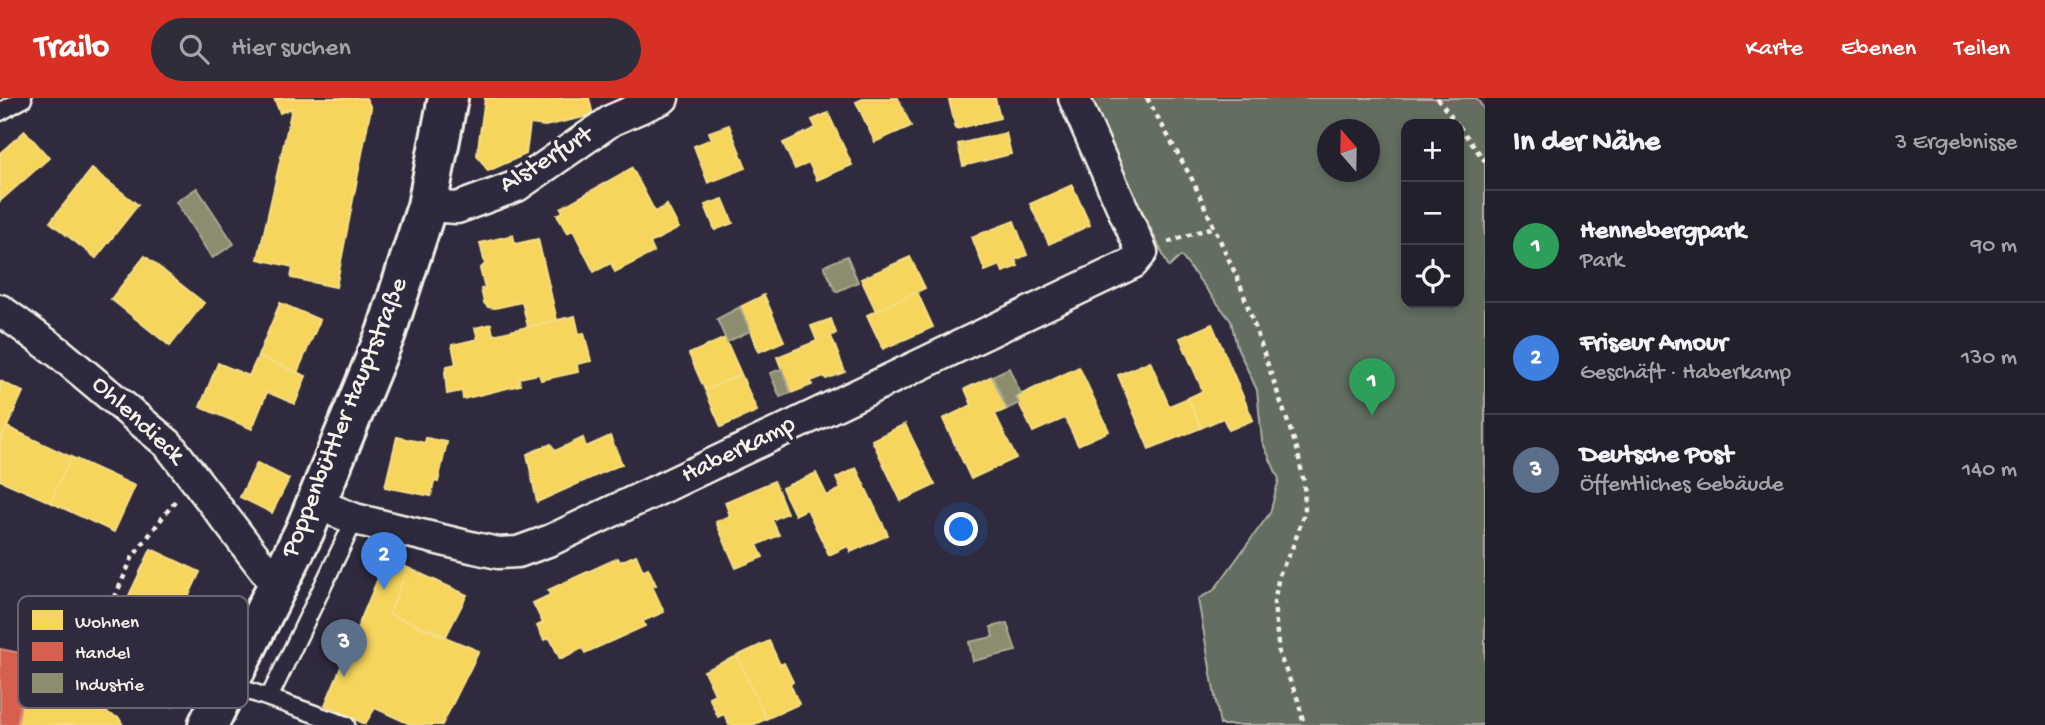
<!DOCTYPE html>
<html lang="de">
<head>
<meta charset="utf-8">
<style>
  :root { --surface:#23202e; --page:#2f2d3a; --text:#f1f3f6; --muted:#a3a3aa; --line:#403e4a; --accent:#d93025 }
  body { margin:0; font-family:"Gochi Hand",sans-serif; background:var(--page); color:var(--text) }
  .controls { position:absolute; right:21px; top:21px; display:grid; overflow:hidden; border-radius:14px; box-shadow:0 4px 10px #0003 }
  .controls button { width:63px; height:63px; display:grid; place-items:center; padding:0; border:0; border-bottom:2px solid var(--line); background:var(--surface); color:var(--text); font:35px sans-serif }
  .compass { position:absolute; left:1317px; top:21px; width:63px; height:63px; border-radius:50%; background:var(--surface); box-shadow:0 4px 10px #0003; rotate:340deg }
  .you { position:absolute; left:962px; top:432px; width:24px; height:24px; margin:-18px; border:5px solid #fff; border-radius:50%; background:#1a73e8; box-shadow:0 0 0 10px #1a73e833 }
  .badge { display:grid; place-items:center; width:46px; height:46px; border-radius:50%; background:var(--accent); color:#fff; font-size:23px; font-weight:700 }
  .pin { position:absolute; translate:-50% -58px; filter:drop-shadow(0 2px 4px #0008) }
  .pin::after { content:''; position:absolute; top:37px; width:24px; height:21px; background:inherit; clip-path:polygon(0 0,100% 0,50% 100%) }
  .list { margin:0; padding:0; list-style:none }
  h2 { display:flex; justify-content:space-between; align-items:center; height:91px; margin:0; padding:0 28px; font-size:30px }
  h2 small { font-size:23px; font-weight:400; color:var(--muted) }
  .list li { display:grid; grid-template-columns:46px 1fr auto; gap:21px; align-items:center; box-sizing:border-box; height:112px; padding:0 28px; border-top:2px solid var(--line) }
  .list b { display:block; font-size:26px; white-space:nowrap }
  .list p { margin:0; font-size:23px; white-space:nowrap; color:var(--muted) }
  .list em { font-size:23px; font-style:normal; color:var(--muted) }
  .icon { flex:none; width:38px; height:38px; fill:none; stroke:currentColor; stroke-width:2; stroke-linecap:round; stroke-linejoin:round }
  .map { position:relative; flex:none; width:1485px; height:627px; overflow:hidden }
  header { display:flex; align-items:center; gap:42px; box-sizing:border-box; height:98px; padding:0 35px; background:var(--accent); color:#fff }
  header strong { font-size:33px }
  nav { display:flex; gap:38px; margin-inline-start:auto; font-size:24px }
  .search { width:490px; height:63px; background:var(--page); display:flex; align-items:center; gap:18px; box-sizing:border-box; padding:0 24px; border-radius:38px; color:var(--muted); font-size:26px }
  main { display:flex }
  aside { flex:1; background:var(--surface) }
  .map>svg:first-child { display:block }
  .green { fill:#646d61; stroke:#acafa4; stroke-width:2; fill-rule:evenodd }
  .homes { fill:#f6d55c; stroke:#f5dd86; stroke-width:2 }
  .shops { fill:#d6604d; stroke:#df8c7c; stroke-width:2 }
  .industry { fill:#8c8c6e; stroke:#abaa93; stroke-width:2 }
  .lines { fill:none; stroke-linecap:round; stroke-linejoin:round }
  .lane-casing { stroke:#f4f1e8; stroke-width:21 }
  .street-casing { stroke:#f4f1e8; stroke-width:35 }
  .secondary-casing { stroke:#f4f1e8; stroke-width:44 }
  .path { stroke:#f4f1e8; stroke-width:4.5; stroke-dasharray:5 5; stroke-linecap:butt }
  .lane { stroke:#2f2a3d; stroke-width:16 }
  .street { stroke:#2f2a3d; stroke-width:30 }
  .secondary { stroke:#2f2a3d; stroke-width:38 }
  .labels { text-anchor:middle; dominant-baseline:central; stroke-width:7; stroke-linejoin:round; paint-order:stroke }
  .street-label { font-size:26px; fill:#f4f1e8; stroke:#2f2a3d }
  .key { fill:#2f2a3d; stroke:#6a6670; stroke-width:2 }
  .key-label { font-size:19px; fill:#f4f1e8 }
</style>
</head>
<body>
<header>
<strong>Trailo</strong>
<div class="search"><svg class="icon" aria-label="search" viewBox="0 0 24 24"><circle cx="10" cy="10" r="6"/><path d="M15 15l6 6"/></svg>Hier suchen</div>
<nav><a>Karte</a><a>Ebenen</a><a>Teilen</a></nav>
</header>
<main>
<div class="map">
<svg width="1485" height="627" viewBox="0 0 1485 627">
  <rect width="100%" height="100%" fill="#2f2a3d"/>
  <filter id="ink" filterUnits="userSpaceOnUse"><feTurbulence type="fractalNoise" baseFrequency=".0143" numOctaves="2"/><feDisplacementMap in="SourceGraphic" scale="14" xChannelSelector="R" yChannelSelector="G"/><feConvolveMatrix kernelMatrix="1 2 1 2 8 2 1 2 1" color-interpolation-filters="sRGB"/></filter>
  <g filter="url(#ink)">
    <path class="green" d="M1088 0H1476L1485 12V627H1220L1198 501 1214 492 1270 415 1279 381 1262 343 1257 292 1237 249 1231 223 1181 158 1169 169ZM1406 26H1459V205H1406ZM1328 32H1370V74H1328Z"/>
    <path class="homes" d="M274 0H366L371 10 336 189 291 180 293 169 258 161 292 10 280 15Z
      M485 0H589L593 17 545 28 530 26 526 56 488 73 477 57Z
      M865 0H898L911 28 875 44 856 4Z
      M995 0 1000 20 956 31 949 2 956 0Z
      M828 15 852 67 817 82 809 65 795 71 783 45 816 30 812 22Z
      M729 27 746 70 708 85 694 48 712 41 709 34Z
      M25 33 49 60 0 103V55Z
      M1006 35 1011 56 963 68 958 46Z
      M632 70 655 114 667 107 679 130 650 145 654 154 615 174 611 165 594 174 573 132 567 135 557 117 563 114 561 110Z
      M92 71 138 107 96 160 50 124Z
      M1072 87 1090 127 1049 146 1030 106Z
      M723 101 733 125 715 132 705 107Z
      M1014 123 1027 157 1015 162 1018 168 1003 174 1000 167 985 173 972 139Z
      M513 137 515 146 538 141 557 222 528 229 522 204 495 210 488 209 484 205 481 191 485 190 480 171 485 166 480 145Z
      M145 158 204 205 170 248 111 201Z
      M910 159 925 190 876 213 861 181Z
      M917 194 933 229 883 251 867 217Z
      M764 197 784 243 759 254 740 209Z
      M280 205 320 222 297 275 258 258Z
      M575 218 579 236 584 235 591 263 577 266 578 274 541 282 539 276 519 280 520 287 463 301 462 293 447 296 445 274 447 268 456 266 452 247 478 241 475 230 491 226 493 237Z
      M831 221 836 235 831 238 845 274 826 281 824 278 811 283 812 287 791 295 777 259 817 243 811 228Z
      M1212 226 1253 322 1229 332 1223 320 1201 330 1188 300 1203 293 1180 240Z
      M725 240 741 276 705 292 689 256Z
      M258 258 306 278 295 306 267 294 252 331 200 309 218 265 249 278Z
      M1150 263 1169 308 1188 300 1201 330 1149 351 1118 277Z
      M1079 269 1109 333 1078 347 1065 320 1033 334 1016 299Z
      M741 276 757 313 721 329 705 292Z
      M992 278 1007 311 995 316 1016 360 971 381 943 321 972 307 965 291Z
      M0 283 23 294 0 344Z
      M905 326 935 387 901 403 872 342Z
      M7 329 71 359 50 404 0 382V344Z
      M610 338 622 366 537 404 527 356 551 346 555 353 583 340 586 349Z
      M397 339 425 345 426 340 447 344 438 384 434 383 431 398 385 389Z
      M71 359 135 388 114 434 50 404Z
      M257 365 289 381 272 415 240 399Z
      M856 370 888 437 851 454 848 448 829 457 807 411 795 417 782 390 816 375 827 398 841 391 836 380Z
      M774 383 787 415 772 422 779 437 757 447 763 459 736 470 716 424 730 418 725 404Z
      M151 451 200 474 172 533 123 510Z
      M636 457 643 473 648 470 656 487 652 488 664 514 643 523 645 528 585 555 583 550 560 561 550 540 544 542 537 528 543 525 533 505 550 497 548 492 618 460 620 464Z
      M387 459 408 470 389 516 479 553 442 627H412L375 610 365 626 325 607Z
      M408 470 467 497 446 538 389 516Z
      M769 543 780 567 784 565 793 584 790 586 799 606 766 621 737 558Z
      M30 557 48 558 65 571 62 593 83 595 107 615 119 620 123 627H17Z
      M737 558 766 621 753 627H729L724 616 718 619 709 599 715 596 704 573Z"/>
    <path class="shops" d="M0 551 30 557 17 627H0Z"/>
    <path class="industry" d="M197 90 234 146 212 160 176 104Z
      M847 158 858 184 836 194 824 168Z
      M740 209 750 233 727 244 717 221Z
      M1009 270 1021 296 1016 299 1019 305 1007 311 992 278Z
      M782 271 791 295 780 299 770 275Z
      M1007 525 1016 553 973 563 969 544 993 539 991 529Z"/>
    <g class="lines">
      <defs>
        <path id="lane" d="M0 14 23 1
          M229 586 346 627
          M269 600 355 421"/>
        <path id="street" d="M427 108 457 110 517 88 612 22 663 0
          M0 212 58 254 168 346 278 489
          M317 406 355 421 475 450 498 455 518 454 551 442 662 390 1133 165 1142 154 1074 0"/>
        <path id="secondary" d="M208 627 305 432 386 235 427 108 448 0"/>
      </defs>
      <use href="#lane" class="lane-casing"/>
      <use href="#street" class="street-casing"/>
      <use href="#secondary" class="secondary-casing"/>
      <path class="path" d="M1147 0 1193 83 1240 186 1297 351 1304 385 1305 412 1294 446 1279 477 1274 505 1279 556 1298 602 1304 627
        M1437 0 1457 26
        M1459 28 1485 63
        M1168 144 1213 129
        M175 403 132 460 86 565 179 610"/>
      <use href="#lane" class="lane"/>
      <use href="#street" class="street"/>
      <use href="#secondary" class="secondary"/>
    </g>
  </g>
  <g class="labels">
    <g class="street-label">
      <text transform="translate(547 63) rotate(-32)">Alsterfurt</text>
      <text transform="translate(346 320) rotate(-68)">Poppenbüttler Hauptstraße</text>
      <text transform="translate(137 323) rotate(43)">Ohlendieck</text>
      <text transform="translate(739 353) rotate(-26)">Haberkamp</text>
    </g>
  </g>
  <rect x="18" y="498" width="230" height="112" rx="10" class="key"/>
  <rect x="32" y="512" width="31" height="20" fill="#f6d55c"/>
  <rect x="32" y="544" width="31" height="19" fill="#d6604d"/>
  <rect x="32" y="575" width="31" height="20" fill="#8c8c6e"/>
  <g class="key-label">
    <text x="75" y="529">Wohnen</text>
    <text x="75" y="560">Handel</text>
    <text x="75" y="592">Industrie</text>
  </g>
</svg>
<div class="controls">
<button>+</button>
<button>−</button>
<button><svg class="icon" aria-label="locate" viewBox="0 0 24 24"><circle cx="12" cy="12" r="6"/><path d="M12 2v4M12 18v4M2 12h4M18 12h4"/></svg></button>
</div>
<svg class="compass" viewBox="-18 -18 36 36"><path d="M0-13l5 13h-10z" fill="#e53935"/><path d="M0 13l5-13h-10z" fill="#a3a3aa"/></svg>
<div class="you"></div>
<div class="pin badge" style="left:1372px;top:318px;background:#2e9e5b">1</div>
<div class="pin badge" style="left:384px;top:492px;background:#3f7fe0">2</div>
<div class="pin badge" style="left:344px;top:579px;background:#5c6f8a">3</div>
</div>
<aside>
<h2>In der Nähe<small>3 Ergebnisse</small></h2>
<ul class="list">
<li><span class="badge" style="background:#2e9e5b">1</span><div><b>Hennebergpark</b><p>Park</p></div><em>90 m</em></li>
<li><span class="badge" style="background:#3f7fe0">2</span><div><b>Friseur Amour</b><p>Geschäft · Haberkamp</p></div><em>130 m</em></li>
<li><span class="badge" style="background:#5c6f8a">3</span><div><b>Deutsche Post</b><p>Öffentliches Gebäude</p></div><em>140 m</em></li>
</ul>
</aside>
</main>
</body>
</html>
